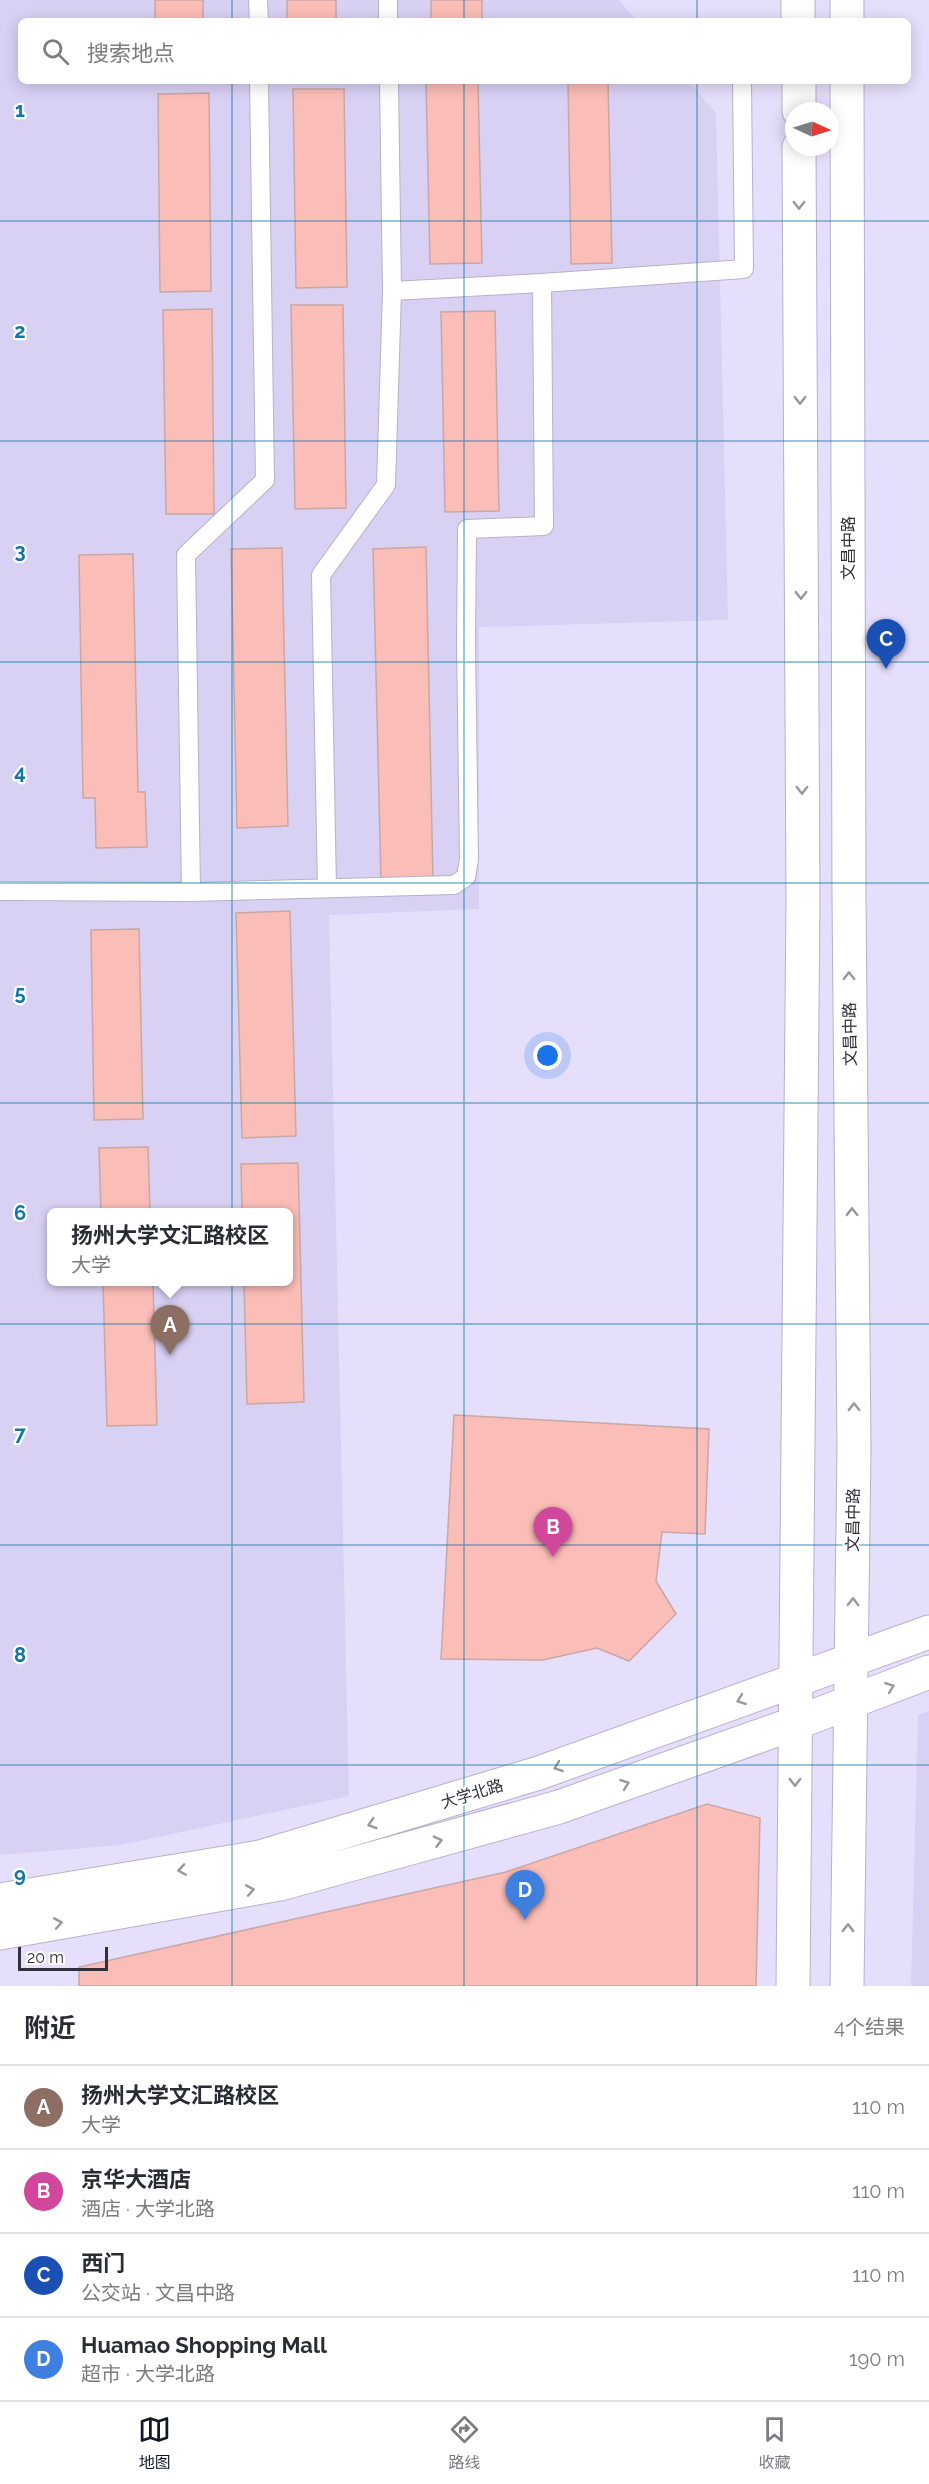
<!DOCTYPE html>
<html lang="zh">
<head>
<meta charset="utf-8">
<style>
  :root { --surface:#fff; --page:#f2f2f3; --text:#2b2b33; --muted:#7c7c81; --line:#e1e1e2; --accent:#111827 }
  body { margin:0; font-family:Raleway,"Noto Sans SC",sans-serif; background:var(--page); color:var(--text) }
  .compass { position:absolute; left:785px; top:102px; width:54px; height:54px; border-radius:50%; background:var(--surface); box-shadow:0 3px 15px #0003; rotate:94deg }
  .scale { position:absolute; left:18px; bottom:15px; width:90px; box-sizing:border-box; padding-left:6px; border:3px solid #312f39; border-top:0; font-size:16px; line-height:21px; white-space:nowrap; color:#312f39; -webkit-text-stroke:4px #fff; paint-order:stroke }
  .you { position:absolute; left:548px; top:1056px; width:21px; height:21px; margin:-15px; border:4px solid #fff; border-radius:50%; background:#1a73e8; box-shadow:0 0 0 9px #1a73e833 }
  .badge { display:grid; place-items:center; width:39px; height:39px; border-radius:50%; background:var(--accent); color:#fff; font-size:20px; font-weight:700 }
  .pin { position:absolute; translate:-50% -50px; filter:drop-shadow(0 2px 3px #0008) }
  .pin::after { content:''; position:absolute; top:32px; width:21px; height:18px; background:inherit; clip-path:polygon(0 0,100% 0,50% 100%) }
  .popup { position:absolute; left:47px; top:1208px; width:246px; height:78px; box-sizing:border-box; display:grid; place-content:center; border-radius:9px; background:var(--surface); filter:drop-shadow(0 2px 4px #0005); font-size:20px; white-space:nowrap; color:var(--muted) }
  .popup b { font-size:22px; color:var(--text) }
  .popup::after { content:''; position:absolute; left:50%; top:100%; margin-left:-12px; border:12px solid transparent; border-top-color:var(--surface) }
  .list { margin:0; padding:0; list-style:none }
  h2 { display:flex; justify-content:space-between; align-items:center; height:78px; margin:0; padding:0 24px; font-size:26px }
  h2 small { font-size:20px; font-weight:400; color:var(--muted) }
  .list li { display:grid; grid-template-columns:39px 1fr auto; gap:18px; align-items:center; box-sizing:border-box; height:84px; padding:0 24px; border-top:2px solid var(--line) }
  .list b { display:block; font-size:22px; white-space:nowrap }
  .list p { margin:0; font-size:20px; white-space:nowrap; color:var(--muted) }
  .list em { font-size:20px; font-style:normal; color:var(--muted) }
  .icon { flex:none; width:33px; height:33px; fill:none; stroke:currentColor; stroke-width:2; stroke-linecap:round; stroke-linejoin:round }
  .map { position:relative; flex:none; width:929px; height:1986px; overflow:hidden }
  .search { position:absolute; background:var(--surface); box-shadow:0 3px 15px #0003; left:18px; right:18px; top:18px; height:66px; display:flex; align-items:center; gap:15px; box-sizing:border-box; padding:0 21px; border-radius:9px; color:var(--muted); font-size:22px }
  .sheet { height:414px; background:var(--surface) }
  nav { display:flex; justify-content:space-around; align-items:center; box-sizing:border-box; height:84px; border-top:2px solid var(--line); background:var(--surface); font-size:16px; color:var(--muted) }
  nav a { display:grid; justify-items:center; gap:3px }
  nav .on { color:var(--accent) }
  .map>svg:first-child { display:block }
  .built { fill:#d9d1f4; fill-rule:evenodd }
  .building { fill:#fbbdb7; stroke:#c8a8a4; stroke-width:1.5 }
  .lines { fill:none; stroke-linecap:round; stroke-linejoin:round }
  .service-casing { stroke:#b7b1cb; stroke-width:20 }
  .tertiary-casing { stroke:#b7b1cb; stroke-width:35 }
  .primary-casing { stroke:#b7b1cb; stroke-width:35 }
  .service { stroke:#fff; stroke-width:18 }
  .tertiary { stroke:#fff; stroke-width:33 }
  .primary { stroke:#fff; stroke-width:33 }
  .oneway { stroke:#98979c }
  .grid { fill:none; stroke:#1176a2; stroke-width:1.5; stroke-opacity:0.55 }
  .labels { text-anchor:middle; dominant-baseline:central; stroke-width:4.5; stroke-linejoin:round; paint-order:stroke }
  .street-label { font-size:16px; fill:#312f39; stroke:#fff }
  .grid-label { font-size:20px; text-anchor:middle; font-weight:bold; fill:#1176a2; stroke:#fff; stroke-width:4.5; stroke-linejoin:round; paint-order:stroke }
</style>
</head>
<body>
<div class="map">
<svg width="929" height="1986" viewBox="0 0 929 1986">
  <rect width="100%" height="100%" fill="#e5dffb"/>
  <path class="built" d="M0 0H619L637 21H21V81H688L716 113 728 620 479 627V909L329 915 349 1796 121 1845 0 1855ZM51 1212H288V1282H51Z
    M929 1711V1986H911L918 1715Z"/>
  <path class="building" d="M155 0H203V21H155Z
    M287 0H336V21H287Z
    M431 0H482V21H431Z
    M426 81H478L482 263 430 264Z
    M568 81H608L612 263 571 264Z
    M293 89H344L347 287 296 288Z
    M209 93 211 291 160 292 158 94Z
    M291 305H343L346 508 295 509Z
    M212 309 214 514H166L163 310Z
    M495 311 499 511 445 512 441 312Z
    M426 547 433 880 381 881 373 549Z
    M282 548 288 826 237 828 231 549Z
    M133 554 138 792H145L147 847 96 848 95 798H83L79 555Z
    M290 911 296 1136 242 1138 236 913Z
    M139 929 143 1119 94 1120 91 930Z
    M148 1147 150 1212H101L99 1148Z
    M298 1163 304 1402 247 1404 244 1282H288V1212H242L241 1164Z
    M103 1282H153L157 1425 107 1426Z
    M454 1415 709 1429 705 1534 662 1532 656 1581 676 1614 629 1661 597 1648 543 1660 441 1659Z
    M707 1804 760 1818 756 1986H79V1967L506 1872Z"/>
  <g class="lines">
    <defs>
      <path id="service" d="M258 0 259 21
        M388 0V21
        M389 81 392 291
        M327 888 321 575 386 485 392 291 542 283
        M0 891 191 892 454 885 466 877 469 859 466 644 467 529 544 526 542 283 744 269 742 81
        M191 892 186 555 265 480 259 81"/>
      <path id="tertiary" d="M0 1900 260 1857 539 1773 929 1632
        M0 1933 280 1884 559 1807 796 1723 929 1672"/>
      <path id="primary" d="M798 0V21
        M847 0V21
        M799 81V111
        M847 81 849 899 854 1448 847 1986
        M793 1986 803 900 799 147"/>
    </defs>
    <use href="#service" class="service-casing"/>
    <use href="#tertiary" class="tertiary-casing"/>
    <use href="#primary" class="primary-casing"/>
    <use href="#service" class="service"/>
    <use href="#tertiary" class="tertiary"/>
    <use href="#primary" class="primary"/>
  </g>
  <defs><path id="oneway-chevron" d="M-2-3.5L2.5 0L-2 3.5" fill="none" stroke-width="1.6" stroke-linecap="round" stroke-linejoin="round" transform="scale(1.5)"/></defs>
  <g class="oneway">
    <use href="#oneway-chevron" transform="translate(799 205) rotate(90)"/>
    <use href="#oneway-chevron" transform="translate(800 400) rotate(90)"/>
    <use href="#oneway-chevron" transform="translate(801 595) rotate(90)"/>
    <use href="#oneway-chevron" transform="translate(802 790) rotate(90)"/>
    <use href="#oneway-chevron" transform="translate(849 976) rotate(-91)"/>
    <use href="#oneway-chevron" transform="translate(852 1212) rotate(-91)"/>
    <use href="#oneway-chevron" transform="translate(854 1407) rotate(-91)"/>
    <use href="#oneway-chevron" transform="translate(853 1602) rotate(-89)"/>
    <use href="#oneway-chevron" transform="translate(890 1687) rotate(-21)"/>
    <use href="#oneway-chevron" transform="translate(741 1700) rotate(160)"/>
    <use href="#oneway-chevron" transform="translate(558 1767) rotate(160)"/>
    <use href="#oneway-chevron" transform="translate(795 1782) rotate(90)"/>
    <use href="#oneway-chevron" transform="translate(625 1784) rotate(-20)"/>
    <use href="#oneway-chevron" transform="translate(372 1824) rotate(163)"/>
    <use href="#oneway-chevron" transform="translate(438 1841) rotate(-15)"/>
    <use href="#oneway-chevron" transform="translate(182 1870) rotate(171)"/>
    <use href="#oneway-chevron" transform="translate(250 1890) rotate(-10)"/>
    <use href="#oneway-chevron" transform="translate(58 1923) rotate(-10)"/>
    <use href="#oneway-chevron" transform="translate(848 1928) rotate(-89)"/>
  </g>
  <path class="grid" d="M232 0V21M464 0V21M697 0V21M232 81V1986M464 81V1986M697 81V1986M0 221H929M0 441H929M0 662H929M0 883H929M0 1103H929M0 1324H929M0 1545H929M0 1765H929"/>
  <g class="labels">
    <g class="street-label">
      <text transform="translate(848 548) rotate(-90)">文昌中路</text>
      <text transform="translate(850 1034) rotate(-91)">文昌中路</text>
      <text transform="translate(853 1520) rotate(-89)">文昌中路</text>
      <text transform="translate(472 1794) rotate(-17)">大学北路</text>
    </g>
  </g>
  <g class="grid-label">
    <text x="20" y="117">1</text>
    <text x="20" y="338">2</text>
    <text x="20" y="558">3</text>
    <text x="20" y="779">4</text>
    <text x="20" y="1000">5</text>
    <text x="20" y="1220">6</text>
    <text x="20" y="1441">7</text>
    <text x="20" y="1662">8</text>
    <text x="20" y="1882">9</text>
  </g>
</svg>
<svg class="compass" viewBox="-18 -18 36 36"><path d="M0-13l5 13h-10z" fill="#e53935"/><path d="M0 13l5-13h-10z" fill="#7c7c81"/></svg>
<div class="scale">20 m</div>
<div class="you"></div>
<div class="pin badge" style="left:170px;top:1355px;background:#8d6e63">A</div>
<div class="popup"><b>扬州大学文汇路校区</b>大学</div>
<div class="pin badge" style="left:553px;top:1557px;background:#d1479c">B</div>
<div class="pin badge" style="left:886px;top:669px;background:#1a4fb4">C</div>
<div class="pin badge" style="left:525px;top:1920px;background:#3f7fe0">D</div>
<div class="search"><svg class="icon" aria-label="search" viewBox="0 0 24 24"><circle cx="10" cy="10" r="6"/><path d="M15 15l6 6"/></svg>搜索地点</div>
</div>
<section class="sheet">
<h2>附近<small>4个结果</small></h2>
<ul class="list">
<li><span class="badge" style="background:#8d6e63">A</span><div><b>扬州大学文汇路校区</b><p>大学</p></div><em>110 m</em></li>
<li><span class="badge" style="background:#d1479c">B</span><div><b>京华大酒店</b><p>酒店 · 大学北路</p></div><em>110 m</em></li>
<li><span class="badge" style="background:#1a4fb4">C</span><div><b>西门</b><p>公交站 · 文昌中路</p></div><em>110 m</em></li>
<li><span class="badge" style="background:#3f7fe0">D</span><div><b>Huamao Shopping Mall</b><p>超市 · 大学北路</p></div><em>190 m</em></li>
</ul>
</section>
<nav>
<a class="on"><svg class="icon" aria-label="map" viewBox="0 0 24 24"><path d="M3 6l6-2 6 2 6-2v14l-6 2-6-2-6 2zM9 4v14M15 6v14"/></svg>地图</a>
<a><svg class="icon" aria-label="directions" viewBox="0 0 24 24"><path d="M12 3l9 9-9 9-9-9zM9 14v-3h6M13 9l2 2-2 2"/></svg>路线</a>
<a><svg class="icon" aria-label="saved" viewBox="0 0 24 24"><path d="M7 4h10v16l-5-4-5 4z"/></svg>收藏</a>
</nav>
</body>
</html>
